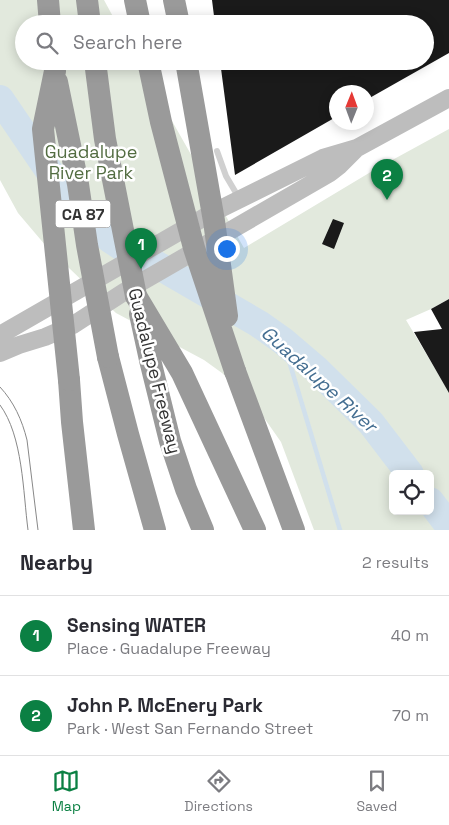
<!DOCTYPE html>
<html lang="en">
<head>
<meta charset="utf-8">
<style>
  :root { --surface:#fff; --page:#f2f2f3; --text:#2b2b33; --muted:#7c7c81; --line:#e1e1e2; --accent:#0b8043 }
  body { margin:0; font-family:"Space Grotesk",sans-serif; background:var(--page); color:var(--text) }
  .controls { position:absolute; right:15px; bottom:15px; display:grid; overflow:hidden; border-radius:8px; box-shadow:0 2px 12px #0003 }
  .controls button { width:45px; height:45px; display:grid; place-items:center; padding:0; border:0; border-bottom:1px solid var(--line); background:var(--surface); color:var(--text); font:25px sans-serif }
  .compass { position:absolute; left:329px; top:85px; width:45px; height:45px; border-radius:50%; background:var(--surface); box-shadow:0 2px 12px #0003; rotate:1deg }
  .you { position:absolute; left:226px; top:248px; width:18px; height:18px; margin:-12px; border:4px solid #fff; border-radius:50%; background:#1a73e8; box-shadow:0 0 0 8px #1a73e833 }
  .badge { display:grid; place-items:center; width:32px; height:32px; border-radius:50%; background:var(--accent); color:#fff; font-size:16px; font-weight:700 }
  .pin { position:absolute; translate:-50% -41px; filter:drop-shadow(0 1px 2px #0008) }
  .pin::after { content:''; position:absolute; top:26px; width:18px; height:15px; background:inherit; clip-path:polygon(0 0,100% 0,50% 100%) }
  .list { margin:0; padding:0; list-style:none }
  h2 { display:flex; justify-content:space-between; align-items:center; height:65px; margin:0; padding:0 20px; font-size:21px }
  h2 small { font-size:16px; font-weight:400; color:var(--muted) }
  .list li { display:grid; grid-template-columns:32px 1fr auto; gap:15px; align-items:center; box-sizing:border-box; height:80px; padding:0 20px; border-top:1px solid var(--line) }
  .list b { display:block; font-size:19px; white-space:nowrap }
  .list p { margin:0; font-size:16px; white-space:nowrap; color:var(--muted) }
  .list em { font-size:16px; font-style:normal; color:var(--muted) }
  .icon { flex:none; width:28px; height:28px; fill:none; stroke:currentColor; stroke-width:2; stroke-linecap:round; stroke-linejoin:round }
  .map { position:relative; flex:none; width:449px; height:530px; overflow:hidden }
  .search { position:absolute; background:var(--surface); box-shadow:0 2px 12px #0003; left:15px; right:15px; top:15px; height:55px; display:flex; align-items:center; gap:12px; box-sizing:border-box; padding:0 18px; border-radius:28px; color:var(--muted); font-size:19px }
  .sheet { height:225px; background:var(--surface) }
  nav { display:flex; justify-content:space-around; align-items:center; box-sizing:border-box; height:70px; border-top:1px solid var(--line); background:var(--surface); font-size:14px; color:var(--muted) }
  nav a { display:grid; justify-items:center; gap:2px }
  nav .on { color:var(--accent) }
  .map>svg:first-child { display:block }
  .green { fill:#e2e9dd; fill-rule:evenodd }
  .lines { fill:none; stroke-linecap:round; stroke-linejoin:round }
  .stream { stroke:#d1e0ec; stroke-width:4.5 }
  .river { stroke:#d1e0ec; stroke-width:28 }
  .building { fill:#1a1a1a }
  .service { stroke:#d0d0d0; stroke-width:6 }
  .secondary { stroke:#bdbdbd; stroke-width:18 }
  .motorway { stroke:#9a9a9a; stroke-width:22 }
  .tram { stroke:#888; stroke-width:1 }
  .motorway-bridge { stroke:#9a9a9a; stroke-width:22 }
  .labels { text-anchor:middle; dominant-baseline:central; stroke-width:5; stroke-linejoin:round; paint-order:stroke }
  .shield { fill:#fff; stroke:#707070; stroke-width:1 }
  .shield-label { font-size:16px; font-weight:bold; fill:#333 }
  .park-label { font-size:18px; fill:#536d42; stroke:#fff }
  .street-label { font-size:18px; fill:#333; stroke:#fff }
  .water-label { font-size:19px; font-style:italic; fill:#446e91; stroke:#fff }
</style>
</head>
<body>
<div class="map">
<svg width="449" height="530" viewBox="0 0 449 530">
  <rect width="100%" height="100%" fill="#fff"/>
  <path class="green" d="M0 0H104L117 24H24V61H138L244 248 374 170 449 129V299L431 309 406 320 449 392V530H314L281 442 253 402 222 373 204 360 116 313 46 246 18 213 0 180ZM393 474H430V511H393Z"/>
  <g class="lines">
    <path class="stream" d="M283 341 340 530"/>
    <path class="river" d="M0 99 60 187 87 219 97 228 110 239 125 249 152 262 259 324 283 341 317 370 371 423 410 474
      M430 501 449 526"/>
  </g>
  <path class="building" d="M212 0H449V53L366 100V92H336V117L235 175 220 61H425V24H215Z
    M333 219 344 223 334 249 322 244Z
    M449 299V393L414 332 442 329 431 309Z"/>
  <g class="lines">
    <path class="service" d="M217 151 226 176 239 198"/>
    <path class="secondary" d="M0 335 210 214 323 158 357 148 449 98
      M0 353 19 345 45 337 73 325 124 292 330 173 339 166 355 150"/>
    <path class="motorway" d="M48 0 50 24
      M87 0 90 24
      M135 0 140 24
      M174 0 179 24
      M136 296 182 373 255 530
      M140 314 150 360 170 441 186 489 203 530
      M108 357 128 434 155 530
      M235 371 294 530
      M69 380 72 422 84 530"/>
    <path class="tram" d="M0 387C14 402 22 420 27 440L38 530
      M0 405C23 436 23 492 28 530"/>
    <path class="motorway-bridge" d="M95 61 105 139 136 296
      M148 61 161 122 194 248 235 371
      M186 61 214 221 227 316
      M55 71 43 129 69 380
      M57 82 78 184 87 245 108 357"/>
  </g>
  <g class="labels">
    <rect class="shield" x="55.5" y="200.5" width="55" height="27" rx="4"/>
    <g class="shield-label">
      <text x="83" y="214">CA 87</text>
    </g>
    <g class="park-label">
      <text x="91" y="151">Guadalupe<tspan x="91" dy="21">River Park</tspan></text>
    </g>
    <g class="street-label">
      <text transform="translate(155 371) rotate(76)">Guadalupe Freeway</text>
    </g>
    <g class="water-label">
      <text transform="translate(319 379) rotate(42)">Guadalupe River</text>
    </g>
  </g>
</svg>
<div class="controls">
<button><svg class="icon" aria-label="locate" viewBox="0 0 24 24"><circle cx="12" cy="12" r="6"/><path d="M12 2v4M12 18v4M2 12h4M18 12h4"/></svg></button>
</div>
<svg class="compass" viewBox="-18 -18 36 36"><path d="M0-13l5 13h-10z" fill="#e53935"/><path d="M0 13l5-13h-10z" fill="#7c7c81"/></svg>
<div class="you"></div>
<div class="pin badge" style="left:141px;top:269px">1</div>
<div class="pin badge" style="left:387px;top:200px">2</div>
<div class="search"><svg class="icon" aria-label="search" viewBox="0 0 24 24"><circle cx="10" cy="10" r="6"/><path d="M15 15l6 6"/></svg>Search here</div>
</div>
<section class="sheet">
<h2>Nearby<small>2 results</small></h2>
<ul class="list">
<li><span class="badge">1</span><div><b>Sensing WATER</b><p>Place · Guadalupe Freeway</p></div><em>40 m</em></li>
<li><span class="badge">2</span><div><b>John P. McEnery Park</b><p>Park · West San Fernando Street</p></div><em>70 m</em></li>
</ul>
</section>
<nav>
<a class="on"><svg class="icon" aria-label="map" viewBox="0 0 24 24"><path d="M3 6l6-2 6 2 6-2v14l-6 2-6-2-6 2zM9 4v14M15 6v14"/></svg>Map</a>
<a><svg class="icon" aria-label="directions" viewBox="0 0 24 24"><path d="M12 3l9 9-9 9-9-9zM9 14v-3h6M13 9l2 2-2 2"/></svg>Directions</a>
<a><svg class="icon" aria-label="saved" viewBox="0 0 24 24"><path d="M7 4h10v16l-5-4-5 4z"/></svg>Saved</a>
</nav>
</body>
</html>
